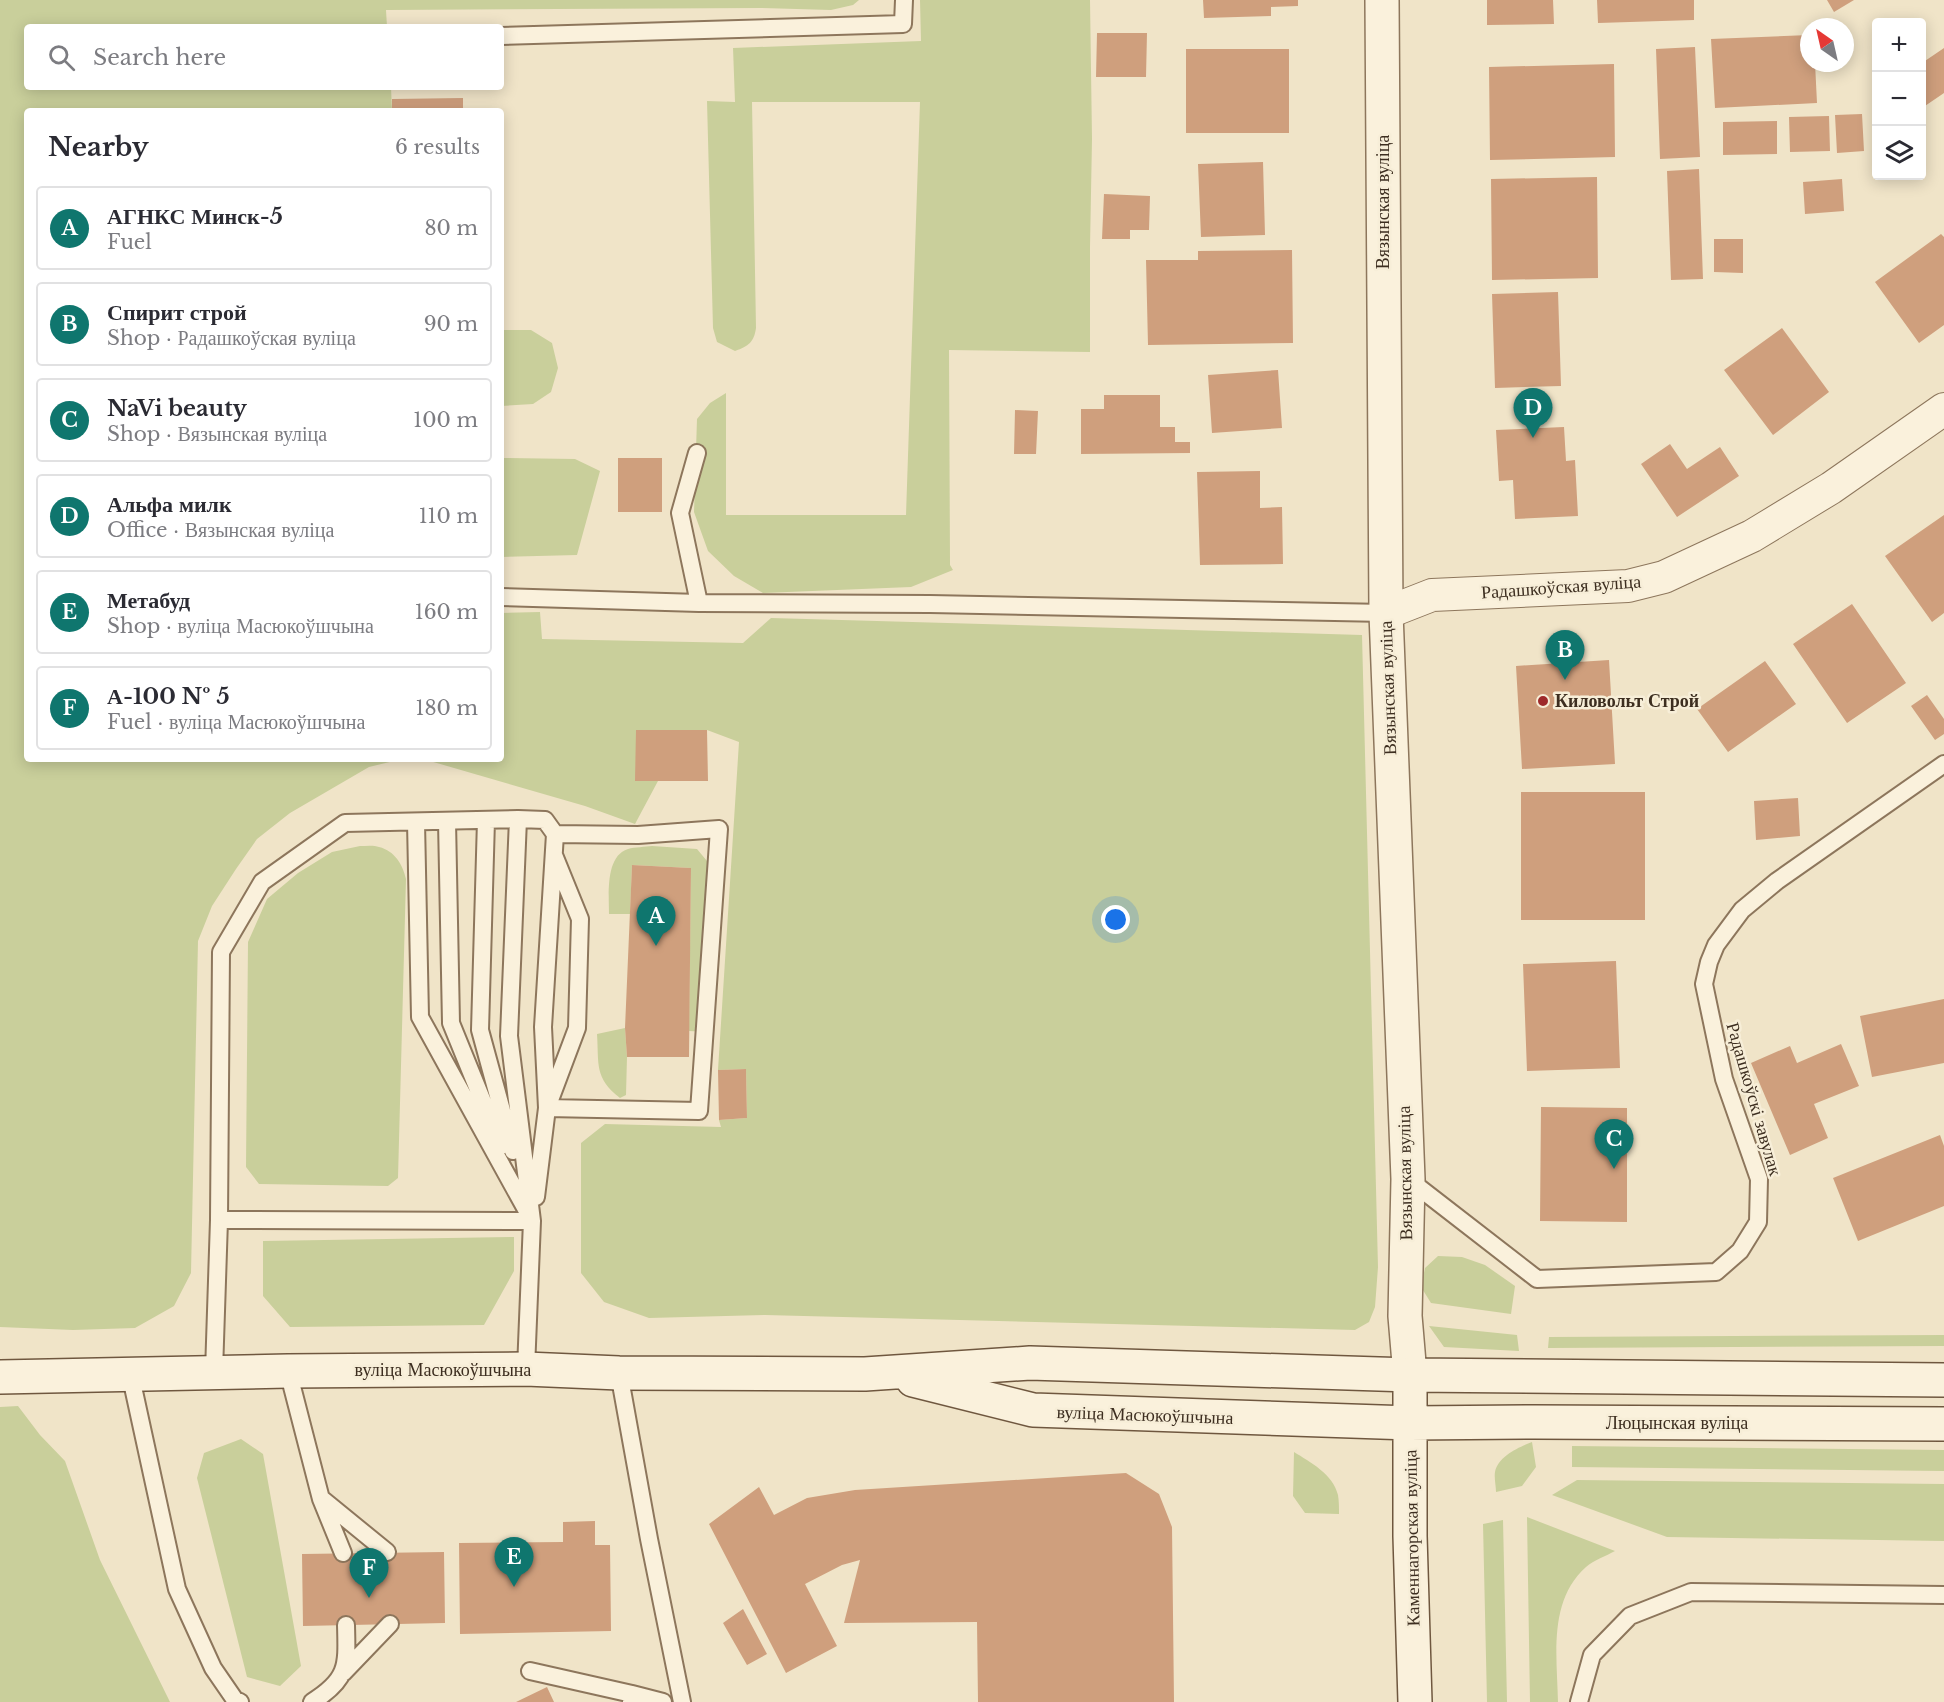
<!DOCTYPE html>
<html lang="en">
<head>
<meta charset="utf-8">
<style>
  :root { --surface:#fff; --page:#f7f7f7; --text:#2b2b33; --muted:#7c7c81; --line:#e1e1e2; --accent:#0f766e }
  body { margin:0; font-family:"Libre Baskerville",serif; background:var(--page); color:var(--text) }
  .controls { position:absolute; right:18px; top:18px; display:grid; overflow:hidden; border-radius:6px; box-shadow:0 3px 15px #0003 }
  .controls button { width:54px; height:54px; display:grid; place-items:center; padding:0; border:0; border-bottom:2px solid var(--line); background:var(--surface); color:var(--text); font:30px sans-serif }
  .compass { position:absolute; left:1800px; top:18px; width:54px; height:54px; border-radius:50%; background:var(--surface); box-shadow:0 3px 15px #0003; rotate:326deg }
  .you { position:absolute; left:1116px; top:920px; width:21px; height:21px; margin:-15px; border:4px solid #fff; border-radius:50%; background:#1a73e8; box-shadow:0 0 0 9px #1a73e833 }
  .badge { display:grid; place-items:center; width:39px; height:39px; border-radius:50%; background:var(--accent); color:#fff; font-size:20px; font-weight:700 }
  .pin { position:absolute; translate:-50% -50px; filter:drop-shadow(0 2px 3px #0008) }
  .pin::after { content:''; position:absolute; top:32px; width:21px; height:18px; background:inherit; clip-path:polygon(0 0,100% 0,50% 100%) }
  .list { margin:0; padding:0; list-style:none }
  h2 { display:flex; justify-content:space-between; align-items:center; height:78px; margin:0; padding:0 24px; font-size:26px }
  h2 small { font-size:20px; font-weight:400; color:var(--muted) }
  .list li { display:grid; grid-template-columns:39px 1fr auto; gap:18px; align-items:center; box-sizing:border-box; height:84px; margin:0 12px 12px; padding:0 12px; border:2px solid var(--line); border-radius:6px }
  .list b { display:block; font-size:22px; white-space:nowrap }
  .list p { margin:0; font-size:20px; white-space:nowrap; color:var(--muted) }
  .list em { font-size:20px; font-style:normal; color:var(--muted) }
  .icon { flex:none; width:33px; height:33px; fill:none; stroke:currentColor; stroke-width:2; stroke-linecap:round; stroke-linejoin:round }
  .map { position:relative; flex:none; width:1944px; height:1702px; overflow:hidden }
  .search { position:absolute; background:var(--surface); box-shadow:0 3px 15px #0003; left:24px; top:24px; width:480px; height:66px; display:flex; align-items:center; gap:15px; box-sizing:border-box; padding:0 21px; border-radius:6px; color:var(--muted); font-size:22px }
  .panel { position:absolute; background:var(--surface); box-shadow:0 3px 15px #0003; left:24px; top:108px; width:480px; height:654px; border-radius:6px }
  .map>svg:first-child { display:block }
  .green { fill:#c9cf9b }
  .building { fill:#cf9f7d }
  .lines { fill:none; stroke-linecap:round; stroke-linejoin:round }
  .service-casing { stroke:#8d765c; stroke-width:20 }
  .minor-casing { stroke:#8d765c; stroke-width:34 }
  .tertiary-casing { stroke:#8d765c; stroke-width:36 }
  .secondary-casing { stroke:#6f573f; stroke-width:36 }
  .service { stroke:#faf1dc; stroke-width:16 }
  .minor { stroke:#faf1dc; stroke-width:32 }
  .tertiary { stroke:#faf1dc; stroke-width:33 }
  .secondary { stroke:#faf1dc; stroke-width:33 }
  .poi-dot { fill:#9e2a2b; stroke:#f7eed8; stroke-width:2 }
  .labels { text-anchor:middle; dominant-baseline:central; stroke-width:5; stroke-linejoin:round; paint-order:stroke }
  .street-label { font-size:18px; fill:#3d2e20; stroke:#f7eed8 }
  .poi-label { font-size:18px; font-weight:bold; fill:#3d2e20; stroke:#f7eed8; text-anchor:start }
</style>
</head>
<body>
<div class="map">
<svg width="1944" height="1702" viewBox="0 0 1944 1702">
  <rect width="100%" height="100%" fill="#f0e4c8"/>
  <path class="green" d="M0 0H859L853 5 831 10 760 8 386 10 387 27H27V87H391L392 111H27V759H402L369 767 290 813 257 839 236 869 212 906 198 941 191 1273 174 1306 135 1328 73 1330 0 1327Z
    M920 0H1090L1092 139 1090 247V352L949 350 950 565 953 570 911 587 763 593 734 576 708 551 694 512 697 419 710 403 726 393V515H906L920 102H752L756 328C754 342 749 346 735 351L717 342 713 328 707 101 735 102 733 48 921 41Z
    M501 330H531L552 343 558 368 551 392 533 404 501 406Z
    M501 458 575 459 600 471 577 555 501 557Z
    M540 612 542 639 743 643 771 618 1362 635 1378 1267 1375 1307 1369 1322 1355 1330 765 1315 649 1318 604 1302 581 1273V1143L605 1124 721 1127 719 1120 747 1118 746 1069 718 1070 739 742 707 730H636V781H658L635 824 585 806 423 759H501V613Z
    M360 846C366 846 374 845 379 847 395 851 403 865 406 879L398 1178 388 1186 259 1184 246 1167 248 942 267 899 298 873 332 852Z
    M652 846 697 849 707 861 710 878 708 1032 689 1031 691 868 632 865 630 914H609C609 895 605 856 628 849 635 847 645 847 652 846Z
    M625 1028 627 1057 626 1095 620 1098C594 1078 599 1064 597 1034Z
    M514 1237V1271L484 1325 290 1327 263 1296V1241Z
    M1438 1256 1462 1257 1485 1265 1515 1286 1511 1314 1431 1303 1421 1287 1425 1268Z
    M1429 1326 1517 1335 1519 1351 1444 1347Z
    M1944 1335V1346L1548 1348 1549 1337Z
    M18 1406 40 1435 65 1461 100 1560 170 1702H0V1407Z
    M241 1439 263 1454 301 1666 280 1686 247 1677 197 1478 204 1453Z
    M1532 1442 1536 1467 1522 1486 1496 1492C1496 1486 1494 1478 1495 1472 1498 1456 1519 1447 1532 1442Z
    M1572 1446 1944 1450V1471L1572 1467Z
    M1294 1452C1310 1462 1333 1474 1338 1495 1339 1501 1339 1508 1339 1514L1305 1513 1293 1496Z
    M1577 1480 1944 1484V1541L1667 1537 1552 1495Z
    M1527 1517 1615 1551C1606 1556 1594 1560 1586 1567 1548 1601 1557 1656 1558 1702H1530Z
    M1503 1520 1507 1702H1487L1483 1524Z"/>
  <path class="building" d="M1203 0H1298V6L1271 7V16L1204 18Z
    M1487 0H1553L1554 24 1487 25Z
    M1597 0H1694V20L1598 23Z
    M1827 0H1854L1834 12Z
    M1097 33H1147L1146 77H1096Z
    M1809 35V63H1815L1817 103 1715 108 1711 39Z
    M1695 47 1700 157 1660 159 1656 49Z
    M1944 48V93L1922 108V63Z
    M1186 49H1289V133H1186Z
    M1614 64 1615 157 1490 160 1489 67Z
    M463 98V111H392V99Z
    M1862 114 1864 151 1837 153 1835 115Z
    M1829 116 1830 151 1790 152 1789 117Z
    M1777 121V154L1723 155V122Z
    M1263 162 1265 235 1201 237 1198 164Z
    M1699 169 1703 279 1671 280 1667 171Z
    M1597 177 1598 278 1492 280 1491 179Z
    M1842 179 1844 211 1805 214 1803 182Z
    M1104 194 1150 196 1149 230H1130V239H1102Z
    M1941 234 1944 237V325L1919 343 1875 282Z
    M1714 239H1743V273L1714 272Z
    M1292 250 1293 343 1148 345 1146 260H1198V251Z
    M1558 292 1561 386 1495 388 1492 294Z
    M1782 328 1829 392 1773 435 1724 370Z
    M1278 370 1282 428 1212 433 1208 375Z
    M1104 395H1160V427H1175V442H1190V453L1081 454V409H1104Z
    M1015 410 1038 411 1036 454H1014Z
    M1564 427 1566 461 1575 460 1578 516 1515 519 1513 480 1499 481 1496 430Z
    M1670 444 1687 469 1720 447 1739 476 1677 517 1641 464Z
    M618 458H662V512H618Z
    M1260 471V508L1282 507 1283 564 1200 565 1197 472Z
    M1944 515V613L1932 622 1885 556Z
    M1852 604 1906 683 1847 723 1793 644Z
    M1609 660 1615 764 1522 769 1516 666Z
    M1765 661 1796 704 1728 752 1697 709Z
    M1927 695 1944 719V734L1935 740 1911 706Z
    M636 730H707L708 781H635Z
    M1521 792H1645V920H1521Z
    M1798 798 1800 836 1756 840 1754 801Z
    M632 865 691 868 689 1057H627L625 1028Z
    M1616 961 1620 1068 1527 1071 1523 964Z
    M1944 999V1063L1872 1077 1860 1016Z
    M1841 1044 1859 1086 1814 1104 1828 1138 1790 1155 1751 1063 1790 1046 1797 1063Z
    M746 1069 747 1118 719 1120 718 1070Z
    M1541 1107 1627 1108V1222L1540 1221Z
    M1940 1135 1944 1146V1206L1858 1241 1833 1178Z
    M1126 1473 1159 1494 1172 1527 1174 1702H978L977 1622 844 1623 860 1560 842 1565 805 1584 837 1646 786 1673 709 1524 759 1487 774 1515 807 1498 855 1490Z
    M595 1521V1545H610L611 1631 460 1634 459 1543 563 1542V1522Z
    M444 1552 445 1623 303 1626 302 1554Z
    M743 1609 767 1654 747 1665 723 1623Z
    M547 1687 554 1702H516Z"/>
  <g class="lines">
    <defs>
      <path id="service" d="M501 36 903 24 904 0
        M697 453 680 513 699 603
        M501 597 699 603 930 604 1386 613
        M518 819 545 820 555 834 543 1027 547 1108 536 1197
        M486 820 480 1030 513 1151
        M447 821 451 1023 501 1146
        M416 822 420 1017 528 1213
        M554 855 580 919 577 1028 547 1108 699 1111 719 829 638 835 555 834
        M1408 1179 1537 1279 1716 1272 1740 1251 1758 1222 1759 1179 1724 1079 1704 984 1709 962 1716 945 1742 910 1777 881 1944 764
        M219 1220 532 1221
        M288 1371 321 1499 343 1553
        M214 1372 219 1220 221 952 262 882 345 823 518 819 509 1036 532 1221 526 1369
        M130 1373 177 1589 213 1668 235 1700 240 1702
        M619 1373 649 1539 682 1702
        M322 1499 387 1552
        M530 1671 632 1694
        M343 1673 390 1624
        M312 1702C349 1679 347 1665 346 1625
        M631 1702 632 1694 663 1702
        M1579 1702 1592 1655 1630 1616 1691 1592 1944 1595"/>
      <path id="minor" d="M1386 613 1432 595 1628 586 1664 577 1752 536 1831 488 1944 409"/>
      <path id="tertiary" d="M1382 0 1386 613 1408 1179 1405 1316 1410 1375"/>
      <path id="secondary" d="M1410 1375V1536L1415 1702
        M0 1377 288 1371 526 1369 619 1373 865 1374 1030 1363 1410 1375 1944 1380
        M913 1380 1033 1410 1410 1423 1535 1422 1944 1424"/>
    </defs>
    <use href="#service" class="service-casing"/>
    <use href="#minor" class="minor-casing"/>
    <use href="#tertiary" class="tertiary-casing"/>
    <use href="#secondary" class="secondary-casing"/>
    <use href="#service" class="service"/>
    <use href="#minor" class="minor"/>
    <use href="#tertiary" class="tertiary"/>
    <use href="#secondary" class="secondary"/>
  </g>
  <circle class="poi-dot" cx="1543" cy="701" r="6"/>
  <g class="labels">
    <g class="street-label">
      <text transform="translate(1383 202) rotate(-90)">Вязынская вуліца</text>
      <text transform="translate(1561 587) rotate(-4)">Радашкоўская вуліца</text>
      <text transform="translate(1388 688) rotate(-92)">Вязынская вуліца</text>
      <text transform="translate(1754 1099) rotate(74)">Радашкоўскі завулак</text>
      <text transform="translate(1405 1173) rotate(-91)">Вязынская вуліца</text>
      <text x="443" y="1370">вуліца Масюкоўшчына</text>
      <text transform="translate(1145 1415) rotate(2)">вуліца Масюкоўшчына</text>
      <text x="1677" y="1423">Люцынская вуліца</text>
      <text transform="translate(1412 1538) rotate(-91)">Каменнагорская вуліца</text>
    </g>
    <g class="poi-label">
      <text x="1555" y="701">Киловольт Строй</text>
    </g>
  </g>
</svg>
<div class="controls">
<button>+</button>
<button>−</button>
<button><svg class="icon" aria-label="layers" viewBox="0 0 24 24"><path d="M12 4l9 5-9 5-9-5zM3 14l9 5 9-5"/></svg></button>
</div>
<svg class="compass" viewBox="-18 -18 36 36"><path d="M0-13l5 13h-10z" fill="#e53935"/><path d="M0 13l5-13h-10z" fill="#7c7c81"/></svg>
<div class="you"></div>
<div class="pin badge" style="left:656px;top:946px">A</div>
<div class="pin badge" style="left:1565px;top:680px">B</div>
<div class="pin badge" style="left:1614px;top:1169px">C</div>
<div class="pin badge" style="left:1533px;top:438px">D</div>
<div class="pin badge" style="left:514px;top:1587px">E</div>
<div class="pin badge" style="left:369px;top:1598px">F</div>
<div class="search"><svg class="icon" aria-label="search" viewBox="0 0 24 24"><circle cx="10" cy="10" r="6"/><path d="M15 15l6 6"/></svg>Search here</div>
<section class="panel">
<h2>Nearby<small>6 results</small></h2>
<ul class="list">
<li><span class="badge">A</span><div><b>АГНКС Минск-5</b><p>Fuel</p></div><em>80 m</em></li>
<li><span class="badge">B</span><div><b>Спирит строй</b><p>Shop · Радашкоўская вуліца</p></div><em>90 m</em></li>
<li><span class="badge">C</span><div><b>NaVi beauty</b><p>Shop · Вязынская вуліца</p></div><em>100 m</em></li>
<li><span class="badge">D</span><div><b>Альфа милк</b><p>Office · Вязынская вуліца</p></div><em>110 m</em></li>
<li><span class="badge">E</span><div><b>Метабуд</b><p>Shop · вуліца Масюкоўшчына</p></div><em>160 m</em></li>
<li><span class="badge">F</span><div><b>А-100 № 5</b><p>Fuel · вуліца Масюкоўшчына</p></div><em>180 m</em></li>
</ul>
</section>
</div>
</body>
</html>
